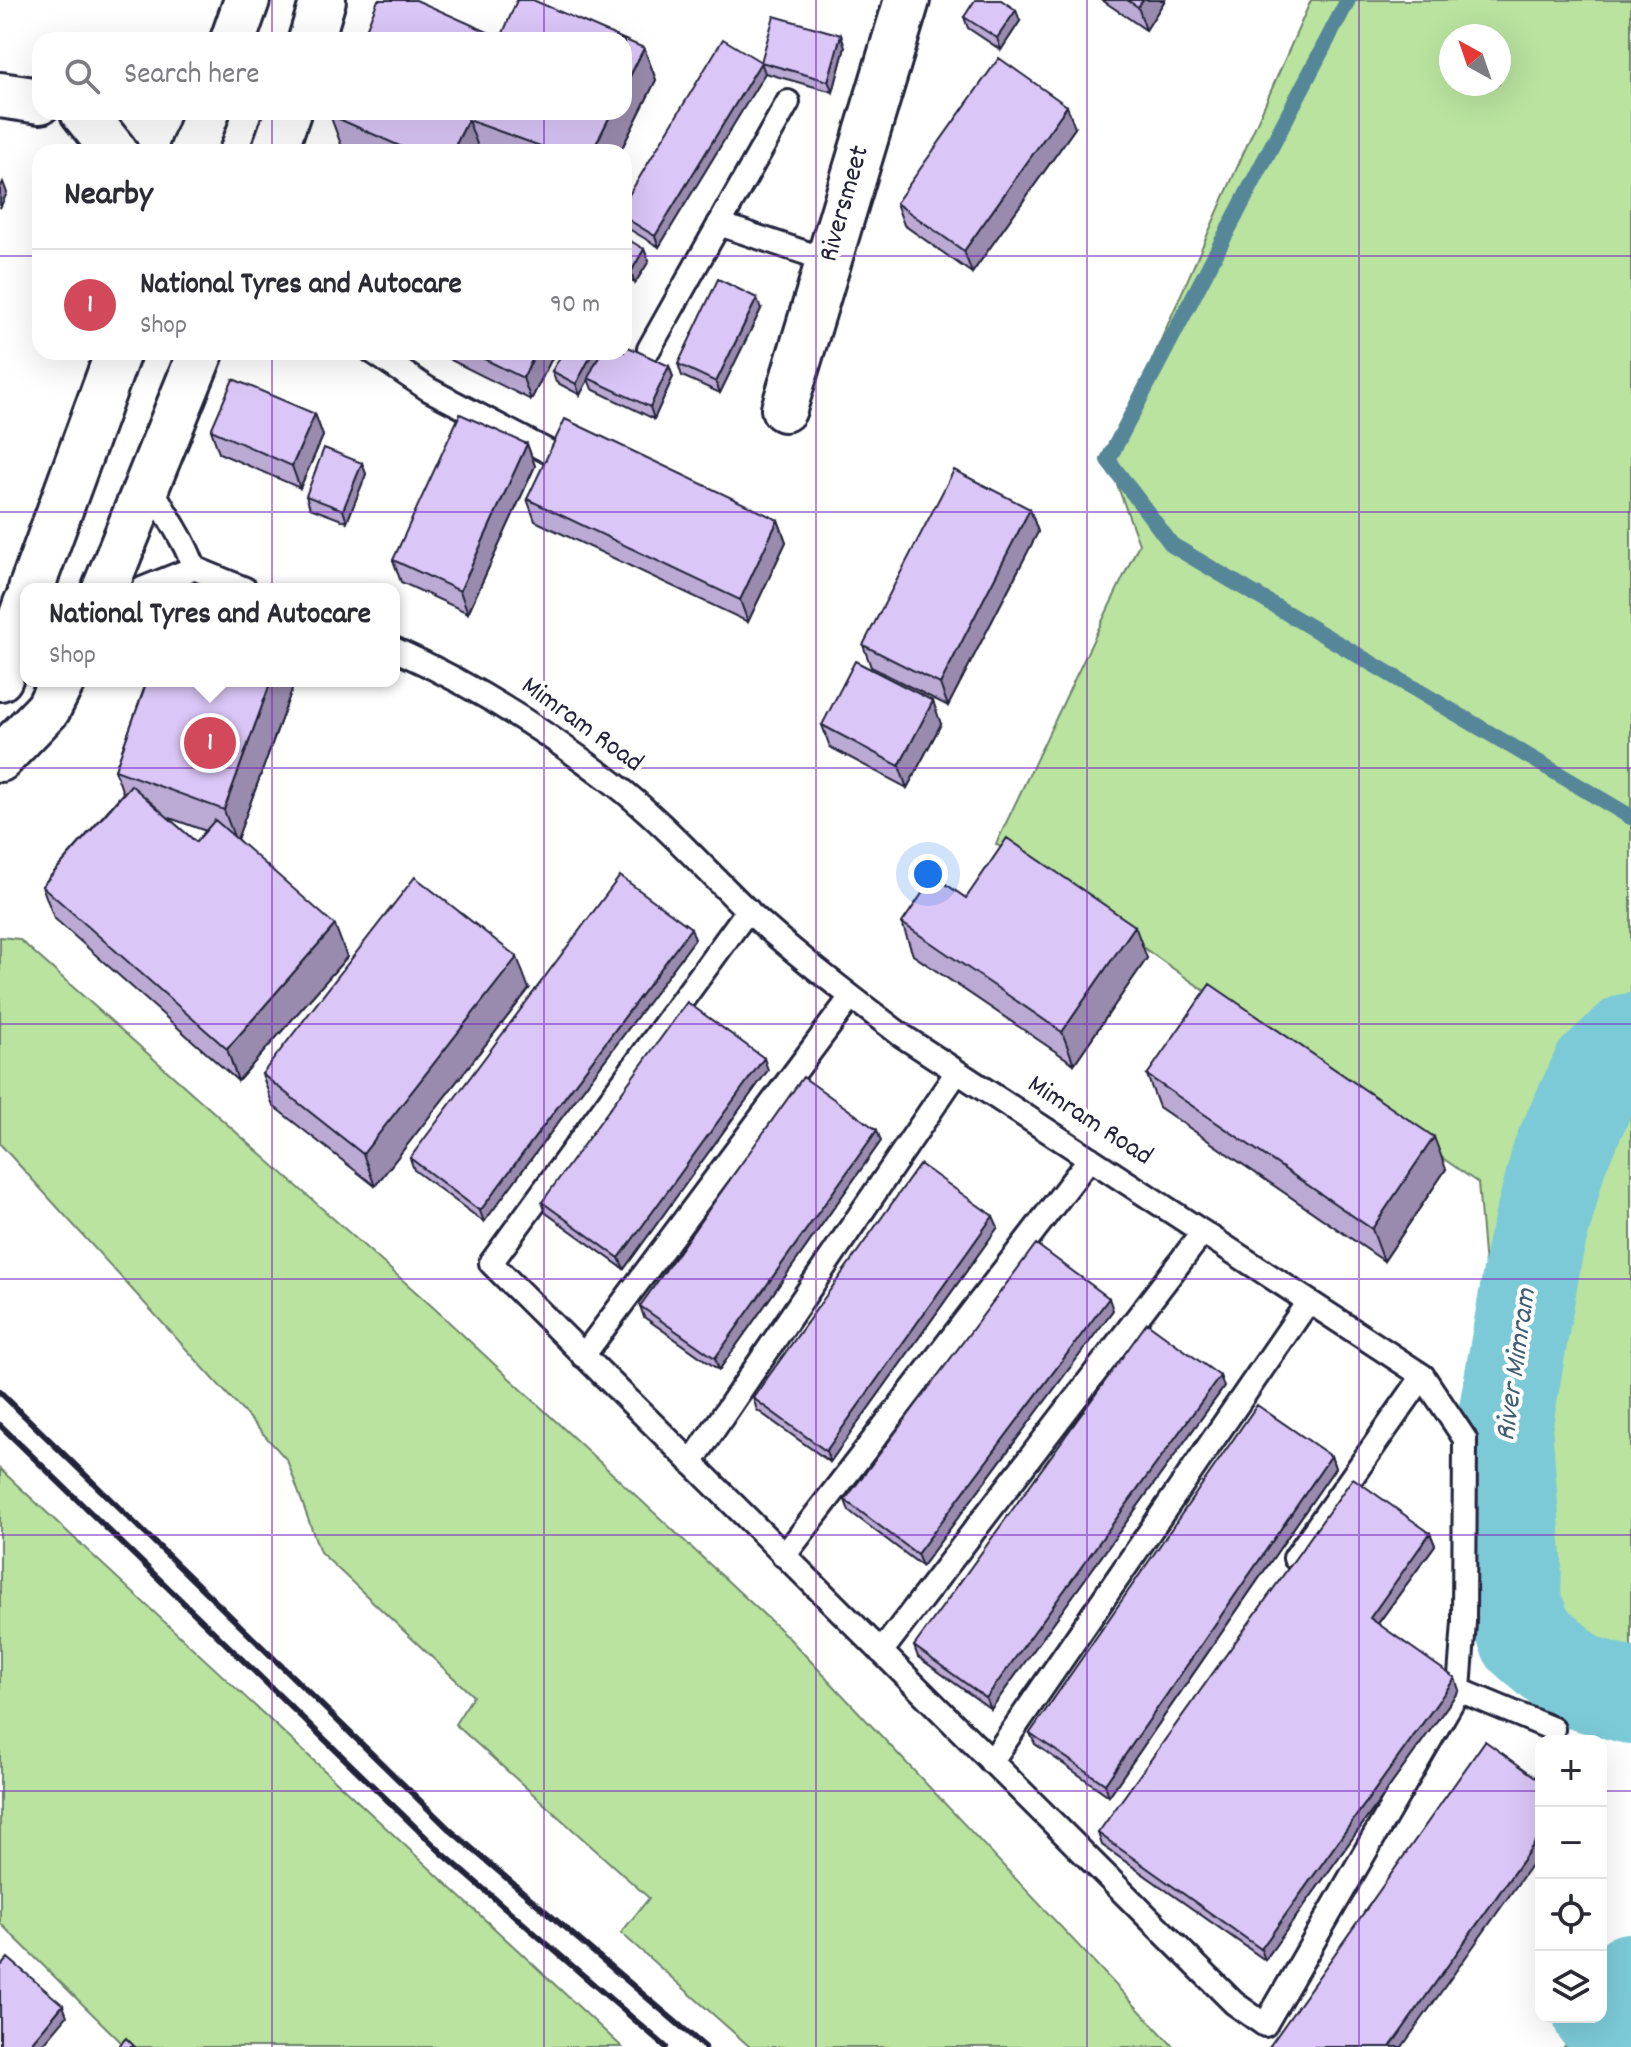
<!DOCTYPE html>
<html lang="en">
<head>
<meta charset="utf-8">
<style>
  :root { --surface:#fff; --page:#f2f2f3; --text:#2b2b33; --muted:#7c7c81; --line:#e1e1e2; --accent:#d1495b }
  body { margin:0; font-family:Dekko,sans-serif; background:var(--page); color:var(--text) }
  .controls { position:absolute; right:24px; bottom:24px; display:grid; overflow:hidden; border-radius:16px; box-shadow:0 8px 32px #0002 }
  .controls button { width:72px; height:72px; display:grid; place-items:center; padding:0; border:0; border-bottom:2px solid var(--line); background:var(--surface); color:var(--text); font:40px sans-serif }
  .compass { position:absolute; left:1439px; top:24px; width:72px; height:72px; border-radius:50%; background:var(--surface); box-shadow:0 8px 32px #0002; rotate:320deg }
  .you { position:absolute; left:928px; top:874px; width:28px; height:28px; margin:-20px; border:6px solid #fff; border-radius:50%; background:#1a73e8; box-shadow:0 0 0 12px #1a73e833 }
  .badge { display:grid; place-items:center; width:52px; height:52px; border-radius:50%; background:var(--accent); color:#fff; font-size:26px; font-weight:700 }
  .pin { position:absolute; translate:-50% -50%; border:4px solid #fff; box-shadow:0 2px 8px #0006 }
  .popup { position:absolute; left:20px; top:583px; width:380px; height:104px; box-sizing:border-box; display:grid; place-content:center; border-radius:16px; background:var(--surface); filter:drop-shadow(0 2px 6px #0005); font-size:26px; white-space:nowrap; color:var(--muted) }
  .popup b { font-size:30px; color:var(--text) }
  .popup::after { content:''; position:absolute; left:50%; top:100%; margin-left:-16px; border:16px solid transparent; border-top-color:var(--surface) }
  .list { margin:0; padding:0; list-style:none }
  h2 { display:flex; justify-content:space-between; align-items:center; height:104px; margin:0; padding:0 32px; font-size:34px }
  h2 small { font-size:26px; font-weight:400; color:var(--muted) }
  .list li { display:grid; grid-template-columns:52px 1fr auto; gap:24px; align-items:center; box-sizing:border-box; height:112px; padding:0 32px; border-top:2px solid var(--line) }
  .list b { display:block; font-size:30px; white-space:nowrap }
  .list p { margin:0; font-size:26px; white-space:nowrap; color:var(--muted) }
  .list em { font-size:26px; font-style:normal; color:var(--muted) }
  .icon { flex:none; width:44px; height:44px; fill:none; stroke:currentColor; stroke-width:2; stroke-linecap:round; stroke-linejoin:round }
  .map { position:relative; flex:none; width:1631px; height:2047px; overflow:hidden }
  .search { position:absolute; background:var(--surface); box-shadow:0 8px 32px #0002; left:32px; top:32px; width:600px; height:88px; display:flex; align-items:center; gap:20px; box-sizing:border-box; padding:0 28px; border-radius:24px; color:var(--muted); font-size:30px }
  .panel { position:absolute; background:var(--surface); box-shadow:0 8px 32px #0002; left:32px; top:144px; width:600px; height:216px; border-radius:24px }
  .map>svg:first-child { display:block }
  .green { fill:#b9e39f; stroke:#6e826d; stroke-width:2; fill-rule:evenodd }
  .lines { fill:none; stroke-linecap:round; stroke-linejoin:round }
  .stream { stroke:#578799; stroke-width:16 }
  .river { stroke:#7bcad8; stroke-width:96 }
  .service-casing { stroke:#22223b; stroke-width:28 }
  .minor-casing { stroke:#22223b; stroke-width:50 }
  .trunk-casing { stroke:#22223b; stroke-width:50 }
  .service { stroke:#fff; stroke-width:22 }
  .minor { stroke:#fff; stroke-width:44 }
  .trunk { stroke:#fff; stroke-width:44 }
  .rail { stroke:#22223b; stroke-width:6 }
  .wall { fill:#bbaad4; stroke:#22223b; stroke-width:2; fill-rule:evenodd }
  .shaded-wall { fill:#998bad; stroke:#22223b; stroke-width:2 }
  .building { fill:#dac6f7; stroke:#22223b; stroke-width:2 }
  .grid { fill:none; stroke:#7b2cbf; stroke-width:2; stroke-opacity:0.55 }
  .labels { text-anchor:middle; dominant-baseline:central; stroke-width:8; stroke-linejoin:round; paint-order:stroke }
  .street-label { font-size:28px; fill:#22223b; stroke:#fff }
  .water-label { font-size:30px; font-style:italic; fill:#415d72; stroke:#fff }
</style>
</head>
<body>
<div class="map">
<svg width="1631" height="2047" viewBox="0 0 1631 2047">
  <rect width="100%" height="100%" fill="#fff"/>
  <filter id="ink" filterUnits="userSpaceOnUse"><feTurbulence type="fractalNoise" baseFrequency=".0125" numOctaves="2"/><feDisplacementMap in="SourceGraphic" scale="16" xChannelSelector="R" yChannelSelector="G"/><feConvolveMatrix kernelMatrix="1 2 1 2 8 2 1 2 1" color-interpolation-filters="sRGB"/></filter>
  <g filter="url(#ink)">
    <path class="green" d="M1311 0H1631V1696L1577 1681 1513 1601 1478 1183 996 844 1139 544 1108 460ZM1451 36H1499V84H1451Z
      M0 937 19 939 435 1309 788 1637 1174 2047H750L621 1933 649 1898 455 1724 473 1696 320 1552 287 1460 0 1144Z
      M0 1469 622 2047H126L0 1923Z
      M1631 1984V2047H1564L1595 2017H1601V2012Z"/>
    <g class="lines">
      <path class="stream" d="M1348 0 1108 460 1172 545 1631 817"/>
      <path class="river" d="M1631 1041 1599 1071 1560 1155 1535 1250 1504 1427 1514 1559 1513 1601 1527 1638 1577 1681 1631 1696
        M1601 2014 1631 1981"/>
      <defs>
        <path id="service" d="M719 224 830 261
          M649 349 788 102
          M373 352 428 389 551 453
          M149 482C163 512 184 537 194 568
          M142 589 194 568 245 589
          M394 649C472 684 544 730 612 782 660 819 702 866 745 908 794 954 848 994 901 1035L1423 1376 1465 1439 1464 1622 1459 1690 1553 1729
          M748 910 491 1263 1234 2003 1265 2025 1459 1690
          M583 1356 851 997
          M691 1463 957 1072
          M784 1556 1090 1158
          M1295 1558 1423 1376
          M881 1652 1203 1232
          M991 1762 1308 1302"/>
        <path id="minor" d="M0 95 40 101
          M83 112 115 152
          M784 409 907 0"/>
        <path id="trunk" d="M233 40 247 0
          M311 40 323 0
          M192 152 207 112
          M274 152 288 112
          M31 589 118 352
          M105 589 201 352
          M0 678 26 604
          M0 759 48 709 62 681"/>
      </defs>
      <use href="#service" class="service-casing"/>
      <use href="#minor" class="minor-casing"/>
      <use href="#trunk" class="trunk-casing"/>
      <use href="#service" class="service"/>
      <use href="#minor" class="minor"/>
      <use href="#trunk" class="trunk"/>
      <path class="rail" d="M0 1392 449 1829 705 2047
        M0 1425 442 1853 666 2047"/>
    </g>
    <path class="wall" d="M1102 0H1165L1146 30Z
      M964 17 1020 21 1001 50 968 28Z
      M841 35 845 47 833 92 765 73 659 247 624 226V203L761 62Z
      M501 38 644 48 656 80 620 152H353L342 147 330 115Z
      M1075 128 972 273 904 225 896 203Z
      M624 237 649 261 635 283 624 277Z
      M761 309 720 393 682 376 678 364Z
      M435 352H555L531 400Z
      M669 366 673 377 654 419 592 389 588 379 580 395 556 382 552 371Z
      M315 414 323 436 300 488 219 453 211 430Z
      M527 444 535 466 468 613 401 582 393 560Z
      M362 463 366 474 347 522 310 508 306 496Z
      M527 499 778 520 786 542 748 622 535 521Z
      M1030 509 1038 532 948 706 871 667 863 645Z
      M147 681H292L294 684 237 839 347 957 238 1081 54 918 42 886 123 793 115 770ZM167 817 206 831 196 842Z
      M941 724 907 788 830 747 822 725Z
      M966 898 1147 958 1074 1064 913 955 902 923Z
      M695 939 484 1222 414 1170 410 1158Z
      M529 989 375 1186 273 1106 262 1074Z
      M768 1070 624 1269 546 1213 542 1202Z
      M1147 1075 1446 1169 1384 1261 1159 1107Z
      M881 1141 719 1370 644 1317 640 1306Z
      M998 1227 830 1462 757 1410 753 1398Z
      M1113 1310 922 1566 849 1511 845 1500Z
      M1220 1376 1224 1387 991 1709 918 1657 914 1646Z
      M1331 1456 1335 1468 1109 1796 1035 1744 1030 1733Z
      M1430 1533 1435 1545 1378 1624 1459 1690 1265 1960 1102 1845 1098 1833Z"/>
    <path class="shaded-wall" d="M1143 0H1165L1146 30 1138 7Z
      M1016 10 1020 21 1001 50 997 38Z
      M841 35 845 47 833 92 828 81Z
      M644 48 656 80 620 152H592L612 112H624V88Z
      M761 62 765 73 659 247 655 236Z
      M1067 106 1075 128 972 273 964 251Z
      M468 120 480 152H452Z
      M3 182 7 193 0 208V188Z
      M644 249 649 261 635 283 631 272Z
      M757 298 761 309 720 393 716 382Z
      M536 352H555L531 400 523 378Z
      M593 352H603L580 395 576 384Z
      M669 366 673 377 654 419 650 407Z
      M315 414 323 436 300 488 292 466Z
      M527 444 535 466 468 613 460 591Z
      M362 463 366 474 347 522 343 510Z
      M1030 509 1038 532 948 706 940 684Z
      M778 520 786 542 748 622 740 600Z
      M271 681H292L294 684 236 842 224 810Z
      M933 701 941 724 907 788 899 766Z
      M335 925 347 957 238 1081 227 1049Z
      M1135 926 1147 958 1074 1064 1062 1032Z
      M691 928 695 939 484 1222 480 1211Z
      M517 957 529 989 375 1186 363 1154Z
      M764 1058 768 1070 624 1269 619 1258Z
      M877 1130 881 1141 719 1370 715 1358Z
      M1434 1137 1446 1169 1384 1261 1372 1229Z
      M993 1216 998 1227 830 1462 826 1451Z
      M1109 1298 1113 1310 922 1566 917 1554Z
      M1220 1376 1224 1387 991 1709 986 1698Z
      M1331 1456 1335 1468 1109 1796 1105 1784Z
      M1430 1533 1435 1545 1374 1629 1370 1618Z
      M1455 1678 1459 1690 1265 1960 1261 1949Z
      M1541 1834V1851L1402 2047H1390Z
      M63 2005 67 2016 41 2047H28Z"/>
    <path class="building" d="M378 0H416L501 38 517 0H533L644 48 624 88V40H362Z
      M975 0H1001L1016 10 997 38 964 17Z
      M1127 0H1143L1138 7Z
      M774 16 841 35 828 81 761 62Z
      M723 39 761 62 655 236 624 217V203Z
      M999 58 1067 106 964 251 896 203Z
      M331 112H612L592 152H557L468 120 452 152H413L330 115Z
      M624 237 644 249 631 272 624 268Z
      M718 279 757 298 716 382 678 364Z
      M624 345 669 366 650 407 588 378 601 352H624Z
      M470 352H536L523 378Z
      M563 352H593L576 384 552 371Z
      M233 379 315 414 292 466 211 430Z
      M460 414 527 444 460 591 393 560Z
      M565 419 778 520 740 600 527 499Z
      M324 448 362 463 343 510 306 496Z
      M954 470 1030 509 940 684 863 645Z
      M855 661 933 701 899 766 822 725Z
      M147 681H271L224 810 115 770Z
      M131 785 196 842 215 820 335 925 227 1049 42 886Z
      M1007 838 1135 926 1062 1032 902 923 934 876 966 898Z
      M620 876 691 928 480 1211 410 1158Z
      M415 877 517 957 363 1154 262 1074Z
      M1210 984 1434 1137 1372 1229 1147 1075Z
      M687 1002 764 1058 619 1258 542 1202Z
      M803 1077 877 1130 715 1358 640 1306Z
      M920 1164 993 1216 826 1451 753 1398Z
      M1036 1244 1109 1298 917 1554 845 1500Z
      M1147 1323 1220 1376 986 1698 914 1646Z
      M1257 1405 1331 1456 1105 1784 1030 1733Z
      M1353 1478 1430 1533 1370 1618 1455 1678 1261 1949 1098 1833Z
      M1485 1741 1541 1781V1834L1390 2047H1269Z
      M8 1958 63 2005 28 2047H0V1967Z
      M126 2038 135 2047H118Z"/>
  </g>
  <path class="grid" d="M272 0V40M544 0V40M816 0V2047M1087 0V2047M1359 0V2047M272 112V152M544 112V152M0 256H40M624 256H1631M272 352V2047M544 352V2047M0 512H1631M0 768H1631M0 1024H1631M0 1279H1631M0 1535H1631M0 1791H1541M1601 1791H1631"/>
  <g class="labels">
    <g class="street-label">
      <text transform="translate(846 204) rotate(-74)">Riversmeet</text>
      <text transform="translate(581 726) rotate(36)">Mimram Road</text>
      <text transform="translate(1089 1122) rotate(33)">Mimram Road</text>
    </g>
    <g class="water-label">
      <text transform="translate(1518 1365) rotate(-82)">River Mimram</text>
    </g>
  </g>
</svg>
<div class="controls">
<button>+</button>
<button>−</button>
<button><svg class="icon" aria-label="locate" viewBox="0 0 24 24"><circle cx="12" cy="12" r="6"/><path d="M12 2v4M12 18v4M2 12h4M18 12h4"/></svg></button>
<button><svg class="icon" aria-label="layers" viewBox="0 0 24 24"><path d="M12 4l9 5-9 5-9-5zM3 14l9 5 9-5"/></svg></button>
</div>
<svg class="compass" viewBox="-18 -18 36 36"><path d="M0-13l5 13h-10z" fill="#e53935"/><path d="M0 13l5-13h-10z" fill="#7c7c81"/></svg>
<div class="you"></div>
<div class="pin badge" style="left:210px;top:743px">1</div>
<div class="popup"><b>National Tyres and Autocare</b>Shop</div>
<div class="search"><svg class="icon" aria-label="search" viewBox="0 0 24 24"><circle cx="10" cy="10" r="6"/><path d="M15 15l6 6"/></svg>Search here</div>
<section class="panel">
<h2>Nearby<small></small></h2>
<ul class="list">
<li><span class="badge">1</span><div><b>National Tyres and Autocare</b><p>Shop</p></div><em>90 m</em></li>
</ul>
</section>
</div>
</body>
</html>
